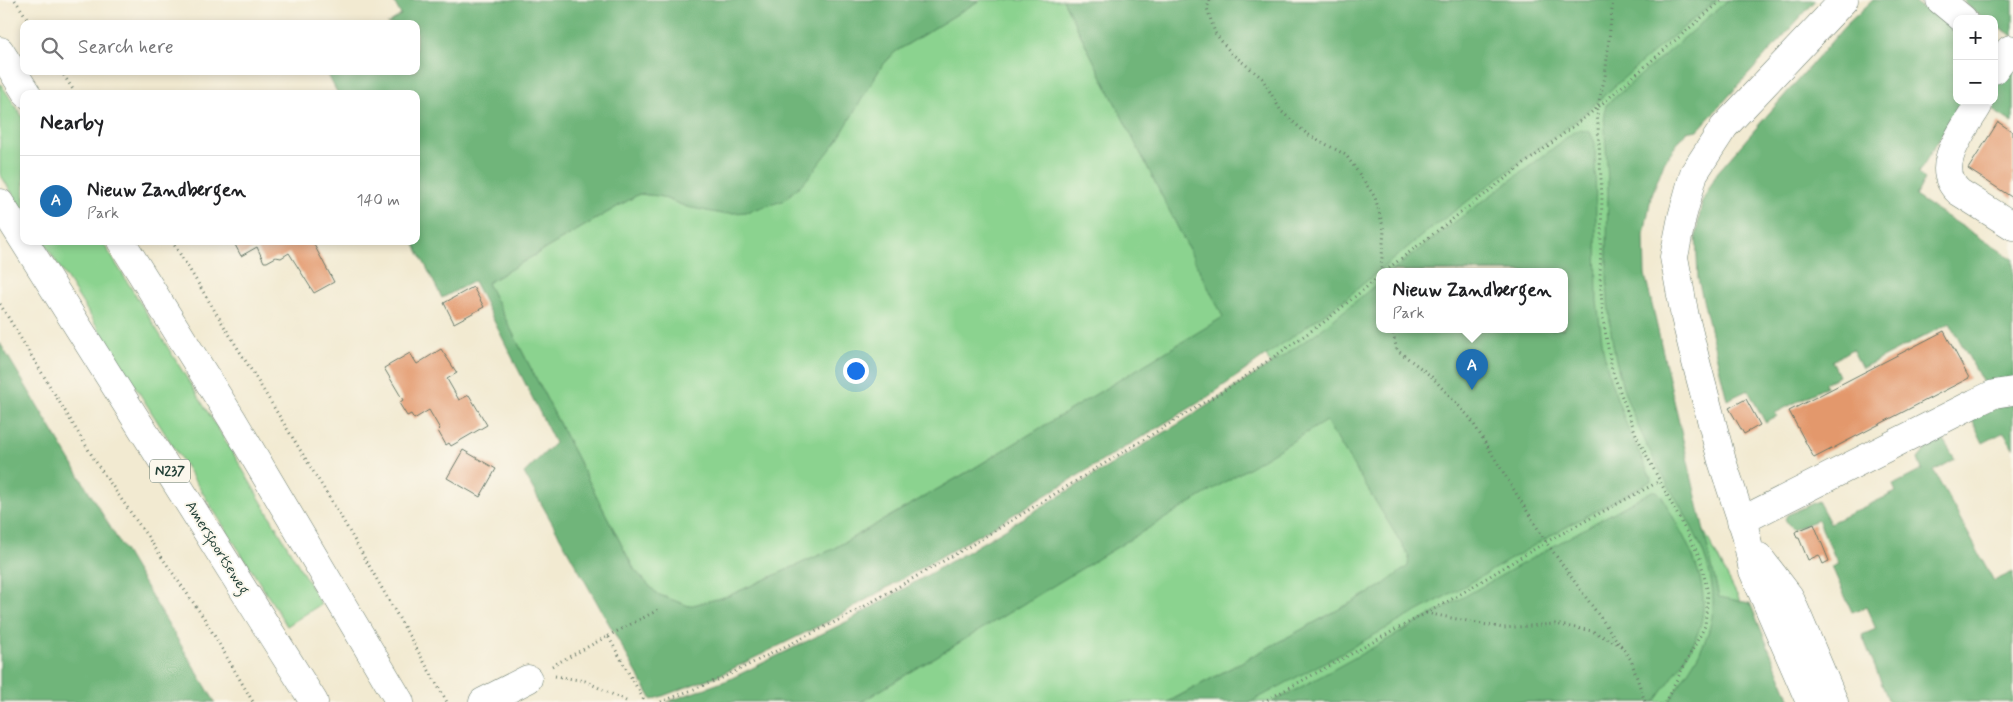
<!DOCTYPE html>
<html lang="en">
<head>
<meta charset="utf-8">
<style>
  :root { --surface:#fff; --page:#f2f2f2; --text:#202124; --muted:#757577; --line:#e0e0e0; --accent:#1f6fb2 }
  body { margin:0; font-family:Mynerve,sans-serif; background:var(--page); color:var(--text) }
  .controls { position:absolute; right:15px; top:15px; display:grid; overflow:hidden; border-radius:10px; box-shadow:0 2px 8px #0003 }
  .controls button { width:45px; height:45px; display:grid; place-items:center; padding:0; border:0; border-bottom:1px solid var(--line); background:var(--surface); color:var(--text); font:25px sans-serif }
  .you { position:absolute; left:855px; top:370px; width:18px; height:18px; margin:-12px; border:4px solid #fff; border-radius:50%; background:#1a73e8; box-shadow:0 0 0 8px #1a73e833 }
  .badge { display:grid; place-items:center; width:32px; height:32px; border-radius:50%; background:var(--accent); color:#fff; font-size:16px; font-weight:700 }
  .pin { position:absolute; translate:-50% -41px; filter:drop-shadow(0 1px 2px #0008) }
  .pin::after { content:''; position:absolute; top:26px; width:18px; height:15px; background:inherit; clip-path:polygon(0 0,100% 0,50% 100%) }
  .popup { position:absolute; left:1376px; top:268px; width:192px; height:65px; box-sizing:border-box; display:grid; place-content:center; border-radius:10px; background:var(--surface); filter:drop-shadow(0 1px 4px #0005); font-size:16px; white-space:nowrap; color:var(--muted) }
  .popup b { font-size:19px; color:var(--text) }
  .popup::after { content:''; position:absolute; left:50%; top:100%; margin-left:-10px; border:10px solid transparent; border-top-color:var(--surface) }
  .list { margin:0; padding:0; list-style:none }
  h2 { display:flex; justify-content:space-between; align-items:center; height:65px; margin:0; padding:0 20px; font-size:21px }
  h2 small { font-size:16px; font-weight:400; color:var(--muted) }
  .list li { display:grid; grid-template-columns:32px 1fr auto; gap:15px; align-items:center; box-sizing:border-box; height:90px; padding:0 20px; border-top:1px solid var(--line) }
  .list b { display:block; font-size:19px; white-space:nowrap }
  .list p { margin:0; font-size:16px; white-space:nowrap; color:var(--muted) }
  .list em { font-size:16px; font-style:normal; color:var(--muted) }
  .icon { flex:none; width:28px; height:28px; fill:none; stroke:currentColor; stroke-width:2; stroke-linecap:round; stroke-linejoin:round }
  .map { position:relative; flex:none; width:2013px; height:702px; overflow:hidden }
  .search { position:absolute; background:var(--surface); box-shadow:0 2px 8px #0003; left:20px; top:20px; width:400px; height:55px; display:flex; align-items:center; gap:12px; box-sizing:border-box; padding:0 18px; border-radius:10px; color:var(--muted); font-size:19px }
  .panel { position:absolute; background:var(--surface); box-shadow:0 2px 8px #0003; left:20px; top:90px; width:400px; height:155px; border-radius:10px }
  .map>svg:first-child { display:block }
  .green { fill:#8bd38f; stroke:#558862; fill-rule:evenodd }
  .forest { fill:#70b57a; stroke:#487957 }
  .building { fill:#e3986c }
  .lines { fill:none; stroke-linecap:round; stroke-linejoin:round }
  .minor-casing { stroke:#697a6b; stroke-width:29 }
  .major-casing { stroke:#697a6b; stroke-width:29 }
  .path { stroke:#697a6b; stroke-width:3; stroke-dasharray:1 4; stroke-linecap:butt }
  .minor { stroke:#fff; stroke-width:28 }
  .major { stroke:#fff; stroke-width:28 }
  .labels { text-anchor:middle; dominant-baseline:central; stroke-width:4; stroke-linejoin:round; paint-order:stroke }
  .shield { fill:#fbf7ec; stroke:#61756b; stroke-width:1 }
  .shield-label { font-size:14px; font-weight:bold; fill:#1f3d34 }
  .street-label { font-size:15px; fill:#1f3d34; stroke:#fbf7ec }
</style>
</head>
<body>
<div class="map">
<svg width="2013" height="702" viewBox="0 0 2013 702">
  <rect width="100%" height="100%" fill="#fbf7ec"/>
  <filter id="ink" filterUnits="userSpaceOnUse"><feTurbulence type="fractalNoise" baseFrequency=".02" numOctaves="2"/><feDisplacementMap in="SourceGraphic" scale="10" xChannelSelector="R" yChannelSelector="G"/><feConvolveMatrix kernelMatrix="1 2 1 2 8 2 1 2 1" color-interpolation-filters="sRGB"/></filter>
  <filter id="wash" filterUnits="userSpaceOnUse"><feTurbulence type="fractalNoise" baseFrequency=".0096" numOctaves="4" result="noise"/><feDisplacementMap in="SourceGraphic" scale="20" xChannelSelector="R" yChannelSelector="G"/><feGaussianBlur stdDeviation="1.12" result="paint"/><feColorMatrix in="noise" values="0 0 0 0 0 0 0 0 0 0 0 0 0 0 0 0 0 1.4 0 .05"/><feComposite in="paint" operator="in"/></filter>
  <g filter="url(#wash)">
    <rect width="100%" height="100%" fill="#f2ead1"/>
    <path class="green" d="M980 0H1063L1224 317 971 470 831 550 728 596 689 607 657 594 634 569 487 283 639 194 659 196 687 207 860 101 881 67 895 52Z
      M1087 0H1792L1686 110 1636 209 1640 292 1682 488 1792 702H1221L1382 586 1168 702H861L1305 433ZM1380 271H1564V329H1380Z
      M0 83 24 119V212L0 174Z
      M43 241H102L233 453 321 604 287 626Z"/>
    <path class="forest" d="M393 0H980L895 52 881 67 837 141 808 178 783 201 746 212 722 214 687 207 659 196 639 194 487 283 634 569 657 594 689 606 728 596 831 550 971 470 1223 317 1063 0H1717L1644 60 1578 119 1425 233 1345 299 1205 399 1001 522 831 620 724 673 652 700 524 473 555 443 474 281 442 298 413 241H416V94H338L326 71H416V24H387L401 15Z
      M1728 0H1816L1698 130 1686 132 1665 160 1651 197 1644 235 1645 274 1719 597 1750 603 1791 702H1669C1681 679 1700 658 1708 633 1728 572 1684 516 1657 465 1640 432 1623 397 1616 360 1604 305 1607 251 1608 195 1608 167 1605 139 1604 112L1606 105Z
      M1873 0H1911L1957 31V101H1964L1918 173 1925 180 1915 196 2013 259V378L1983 383 1950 323 1862 368 1852 349 1832 361 1839 376 1825 383 1826 387 1775 413 1777 416 1765 422 1748 390 1727 400 1698 279 1696 235 1702 202 1717 173 1844 27Z
      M1963 0H2013V36L1994 24V19C1981 19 1971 10 1963 0Z
      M2013 68V123L1994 111 1991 101H1994C1994 82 1996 78 2013 68Z
      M1580 130 1590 132 1595 143 1597 301 1603 349 1610 379 1628 429 1651 478V481L1557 532 1470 583 1251 702H1168L1380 587 1408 566 1409 556 1326 421 861 702H667L728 680 848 621 967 552 1180 423 1282 357 1322 329 1379 282 1380 329H1564V271H1392C1452 222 1515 179 1575 131Z
      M0 343 215 702H0Z
      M2013 404V448L2004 432 1983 443 1972 420 1999 406Z
      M1941 436 1955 459 1934 471 1994 581 2013 572V702H1889L1862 635 1876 629 1866 607 1852 612 1832 567 1838 564 1818 520 1792 530 1785 519 1787 515 1818 501 1830 523 1896 492 1893 485 1922 470 1918 459 1933 440Z
      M1652 491H1657L1661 495C1682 535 1715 581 1699 630 1690 656 1670 680 1655 702H1273C1401 634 1525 561 1652 491Z"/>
    <g id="blocks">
      <path class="building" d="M1998 122 2013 132V198L1968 169Z
        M233 241H312L334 282 314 293 289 253 281 258 276 257 267 262H264L257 247 241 256Z
        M473 287 484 307 454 323 444 303Z
        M1944 331 1969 378 1814 458 1789 411Z
        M441 349 457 373 447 379 459 400 469 395 487 425 451 446 449 443 446 445 438 431 440 429 429 410 414 419 411 414 407 416 399 403 403 400 384 368 410 353 417 364Z
        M1746 399 1760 425 1744 434 1729 408Z
        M463 450 496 469 480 497 447 478Z
        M1814 524 1829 561 1823 564 1819 555 1808 560 1799 538H1797L1795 532Z"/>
    </g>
  </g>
  <g filter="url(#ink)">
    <use href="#blocks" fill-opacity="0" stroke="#697a6b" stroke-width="1"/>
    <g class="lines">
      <defs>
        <path id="minor" d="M1940 0 1963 19
          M1994 70 2010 49
          M1979 101 1978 106C1964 130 1931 167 1959 192L2013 226
          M1741 521 1975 403 1994 394 2013 391
          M1759 557 1789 596 1834 702
          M483 702 528 679
          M1810 702 1753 571 1746 534 1722 461 1696 362 1685 317 1674 257 1682 217 1694 173 1724 127 1844 0"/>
        <path id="major" d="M0 51 27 94
          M0 203 24 241
          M24 241 314 702
          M121 241 232 419 400 702"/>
      </defs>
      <use href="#minor" class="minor-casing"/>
      <use href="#major" class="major-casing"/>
      <path class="path" d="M15 0 31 24
        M1210 0 1207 8 1215 33 1231 53 1262 78 1281 111 1307 134 1346 155 1375 197 1384 230 1381 271
        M1613 0 1605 77 1597 108 1602 197 1600 277 1603 319 1612 370 1637 437 1700 558 1708 593 1705 626 1665 702
        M61 71 76 94
        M172 241 340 515 447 702
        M1385 271 1597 108 1722 0
        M0 304 99 467 204 618 253 702
        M1392 329 1397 350 1431 376 1470 418 1546 542 1631 660 1645 702
        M1426 613 1503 628 1555 624 1592 631 1622 646
        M608 636 660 609
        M552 666 608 636 645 702
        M555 676 585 681 628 702
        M661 702 722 678 849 615 973 544 1236 383 1324 322 1380 276
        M1263 702 1452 599 1546 542 1660 481"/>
      <use href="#minor" class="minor"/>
      <use href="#major" class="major"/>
    </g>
  </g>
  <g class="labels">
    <rect class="shield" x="150" y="459.5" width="40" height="23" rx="4"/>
    <g class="shield-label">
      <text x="170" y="471">N237</text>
    </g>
    <g class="street-label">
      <text transform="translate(217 548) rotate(58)">Amersfoortseweg</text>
    </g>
  </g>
</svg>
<div class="controls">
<button>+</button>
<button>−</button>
</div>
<div class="you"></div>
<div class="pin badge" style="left:1472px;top:390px">A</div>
<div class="popup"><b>Nieuw Zandbergen</b>Park</div>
<div class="search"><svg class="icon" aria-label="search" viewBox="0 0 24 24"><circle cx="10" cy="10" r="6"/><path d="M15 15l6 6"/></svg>Search here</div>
<section class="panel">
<h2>Nearby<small></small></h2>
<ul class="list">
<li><span class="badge">A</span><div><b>Nieuw Zandbergen</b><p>Park</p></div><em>140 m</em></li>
</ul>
</section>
</div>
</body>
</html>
